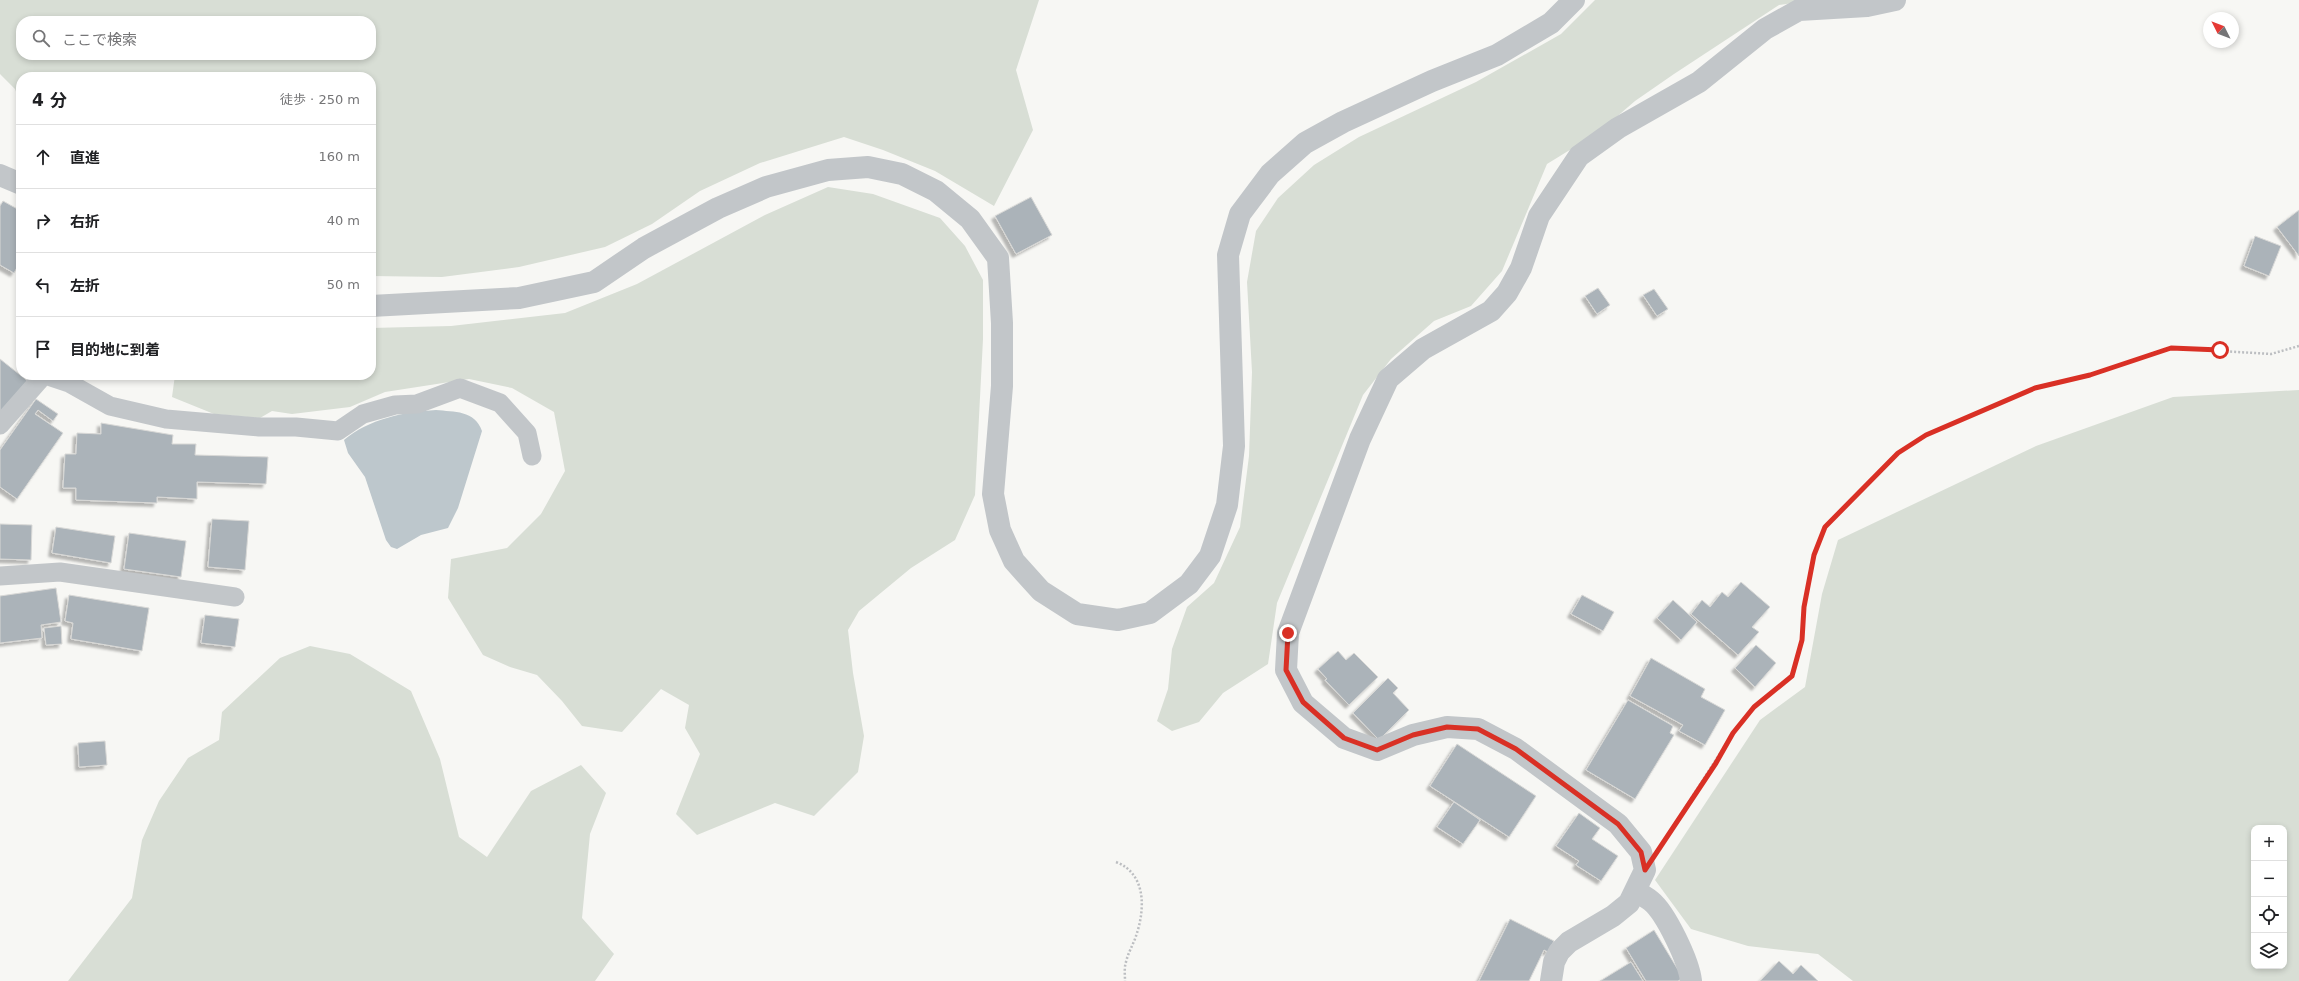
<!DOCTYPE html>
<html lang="ja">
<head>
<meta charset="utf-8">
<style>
  :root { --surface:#fff; --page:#f6f6f6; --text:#202124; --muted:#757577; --line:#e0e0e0 }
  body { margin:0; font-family:"DejaVu Sans","Noto Sans JP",sans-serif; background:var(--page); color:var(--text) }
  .controls { position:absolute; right:12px; bottom:12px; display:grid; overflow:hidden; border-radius:8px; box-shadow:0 2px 6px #0003 }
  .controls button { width:36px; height:36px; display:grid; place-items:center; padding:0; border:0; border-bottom:1px solid var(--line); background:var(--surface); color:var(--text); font:20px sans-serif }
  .compass { position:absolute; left:2203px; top:12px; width:36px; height:36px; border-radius:50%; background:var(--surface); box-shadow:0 2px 6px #0003; rotate:312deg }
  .stop { position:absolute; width:12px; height:12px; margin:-9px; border:3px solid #d93025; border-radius:50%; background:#fff }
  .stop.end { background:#d93025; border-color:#fff; box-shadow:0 1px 4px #0008 }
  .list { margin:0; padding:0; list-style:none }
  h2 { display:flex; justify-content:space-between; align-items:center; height:52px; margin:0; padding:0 16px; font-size:17px }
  h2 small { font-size:13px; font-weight:400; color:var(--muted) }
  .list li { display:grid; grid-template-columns:26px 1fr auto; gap:12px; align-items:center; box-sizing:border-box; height:64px; padding:0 16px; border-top:1px solid var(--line) }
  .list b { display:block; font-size:15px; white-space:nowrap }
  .list em { font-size:13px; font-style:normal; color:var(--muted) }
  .icon { flex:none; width:22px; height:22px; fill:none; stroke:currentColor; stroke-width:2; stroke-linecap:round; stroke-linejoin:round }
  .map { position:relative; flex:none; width:2299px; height:981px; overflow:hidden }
  .search { position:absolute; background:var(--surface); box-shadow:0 2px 6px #0003; left:16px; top:16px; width:360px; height:44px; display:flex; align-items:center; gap:10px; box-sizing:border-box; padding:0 14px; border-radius:16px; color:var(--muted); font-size:15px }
  .panel { position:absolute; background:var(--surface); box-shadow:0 2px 6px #0003; left:16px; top:72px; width:360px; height:308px; border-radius:16px }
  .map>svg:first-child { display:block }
  .green { fill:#d8ded5; fill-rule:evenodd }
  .water { fill:#bdc7cc }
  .building { fill:#abb3b9; stroke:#d8d8d6; filter:url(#shadow) }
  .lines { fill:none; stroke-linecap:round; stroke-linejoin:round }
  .path { stroke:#bcbec1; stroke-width:2.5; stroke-dasharray:2 2; stroke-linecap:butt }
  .service { stroke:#c2c6c9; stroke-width:19 }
  .minor { stroke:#c2c6c9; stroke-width:22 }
  .route { stroke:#d93025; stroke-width:5 }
</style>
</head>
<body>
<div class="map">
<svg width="2299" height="981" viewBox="0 0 2299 981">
  <defs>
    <filter id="shadow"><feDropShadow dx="-3.5" dy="3.5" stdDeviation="1" flood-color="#0004"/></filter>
  </defs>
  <rect width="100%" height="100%" fill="#f7f7f4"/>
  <path class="green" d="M0 0H1039L1016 70 1033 130 994 206 935 171 883 150 844 137 760 163 700 191 652 224 605 247 519 267 442 277 371 276V77H21V105L15 89 0 74ZM21 21H371V55H21Z
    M1595 0H1815L1779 5 1674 74 1635 101 1599 132 1547 164 1502 271 1471 306 1434 321 1391 359 1363 395 1277 603 1268 664 1223 693 1199 722 1172 731 1157 721 1168 689 1172 649 1187 607 1214 583 1240 527 1249 456 1252 372 1247 282 1256 231 1278 198 1314 165 1359 137 1476 82 1561 34Z
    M828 187 873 194 940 218 965 246 983 280V339L975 495 955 540 911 568 859 611 848 630 853 673 864 736 858 772 814 816 775 803 697 835 676 814 700 754 685 728 689 705 661 689 622 732 582 726 562 701 537 675 510 667 483 655 448 598 451 559 507 548 541 514 565 471 554 412 512 388 469 379 385 392 350 407 292 414 272 411 260 418 214 414 172 397 175 375H371V328L451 326 565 313 637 284 765 215Z
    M2299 390V981H1853L1818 954 1748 946 1691 929 1655 880 1760 720 1805 687 1822 594 1838 540 2036 446 2173 397ZM2254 828H2284V966H2254Z
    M310 646 350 654 411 691 440 759 459 837 487 857 531 791 581 765 606 793 590 834 582 918 614 954 595 981H68L132 898 142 840 159 801 188 758 219 740 222 712 280 658Z"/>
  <path class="water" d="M436 410C454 412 475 410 482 431L458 508 448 528 421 535 397 549 391 547 386 540 365 477 348 453 344 440C369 419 403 412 436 410Z"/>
  <path class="building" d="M1031 197 1052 235 1016 254 995 216Z
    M3 201 21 211V260L14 273 0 265V206Z
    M2299 210V256L2277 227Z
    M2255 236 2281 246 2269 276 2244 266Z
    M1598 288 1610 305 1597 314 1585 296Z
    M1654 289 1668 309 1657 316 1643 295Z
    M0 359 29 382 0 413Z
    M36 399 58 414 53 421 38 410 35 414 63 433 17 499 0 487V450Z
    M101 423 173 435 172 444H196L195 455 268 457 266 484 197 482V499L157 497V503L76 500V488H63L65 454H76L77 433 101 434Z
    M212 519 249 521 245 570 208 567Z
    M0 524 32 525 31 560 0 559Z
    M56 527 115 536 111 563 52 553Z
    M129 533 186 541 181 577 124 569Z
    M1741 582 1770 607 1752 627 1759 632 1738 655 1691 614 1702 600 1710 607 1722 592 1728 597Z
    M56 588 61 622 41 625 42 638 0 643V596Z
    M69 595 149 608 142 651 71 639 73 623 65 621Z
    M1582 595 1614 612 1603 631 1571 614Z
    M1673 600 1697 622 1681 640 1657 618Z
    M205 615 239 619 235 647 201 643Z
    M61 626 62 644 46 645 44 628Z
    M1756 645 1776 663 1755 687 1735 668Z
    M1338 651 1346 660 1354 653 1378 677 1349 705 1325 680 1327 679 1318 669Z
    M1651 658 1705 689 1701 697 1725 710 1705 745 1679 731 1683 725 1630 696Z
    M1388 678 1398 688 1393 693 1409 710 1379 740 1353 713Z
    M1628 700 1673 726 1670 733 1674 735 1635 799 1586 770Z
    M105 741 107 765 79 767 78 743Z
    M1457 744 1536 796 1509 837 1430 786Z
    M1454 802 1480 820 1463 844 1437 827Z
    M1579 813 1600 828 1592 839 1618 856 1601 881 1576 865 1579 861 1556 846Z
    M1510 919 1554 941 1548 952 1544 950 1529 981H1479Z
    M1654 930 1683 978 1678 981H1646L1626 948Z
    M1779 961 1793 974 1801 965 1818 981H1760Z
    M1631 962 1643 981H1600Z"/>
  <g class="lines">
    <path class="path" d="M1667 836 1733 733 1754 707 1793 676 1802 640 1804 607 1814 555 1825 527 1897 453 1926 435 2035 388 2090 375 2171 348 2271 354 2299 346
      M1116 862C1147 874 1145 910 1136 936 1133 945 1128 953 1126 962 1124 968 1125 975 1125 981"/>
    <path class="service" d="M45 375 69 383 110 406 166 419 259 427H296L338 431 363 414 395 405 417 404 460 388 500 403 527 433 532 456
      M0 425 44 375
      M0 576 60 572 235 597"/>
    <path class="minor" d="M0 175 21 184
      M371 306 519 298 594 282 644 248 718 208 766 187 828 170 868 167 902 174 936 191 970 219 998 258 1002 323V386L993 494 1000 530 1014 561 1041 591 1077 614 1118 620 1150 613 1189 584 1210 556 1227 505 1234 446 1228 255 1240 214 1270 174 1305 143 1343 122 1432 81 1497 55 1551 23 1574 0
      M1635 891C1640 894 1646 897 1651 901 1666 913 1689 962 1691 981
      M1551 981 1554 962 1559 952 1569 942 1613 916 1629 903 1645 870 1641 852 1618 824 1516 749 1478 729 1447 727 1413 735 1377 750 1344 738 1303 703 1286 670 1288 633 1360 439 1388 379 1423 349 1491 311 1507 293 1521 268 1539 216 1579 156 1618 128 1699 82 1765 29 1799 10 1867 6 1895 0"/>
  </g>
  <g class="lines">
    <path class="route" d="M1288 633 1286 670 1303 702 1344 738 1377 750 1413 735 1447 727 1478 729 1516 749 1618 824 1641 852 1645 870 1716 763 1733 733 1754 707 1792 676 1802 640 1804 607 1814 555 1825 527 1898 453 1926 435 2035 388 2090 375 2171 348 2220 350"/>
  </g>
</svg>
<div class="controls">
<button>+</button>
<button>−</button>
<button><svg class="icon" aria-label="locate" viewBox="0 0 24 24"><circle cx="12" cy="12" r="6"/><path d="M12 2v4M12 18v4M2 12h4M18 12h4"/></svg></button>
<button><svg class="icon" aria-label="layers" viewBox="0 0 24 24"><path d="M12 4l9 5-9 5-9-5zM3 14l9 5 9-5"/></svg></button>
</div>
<svg class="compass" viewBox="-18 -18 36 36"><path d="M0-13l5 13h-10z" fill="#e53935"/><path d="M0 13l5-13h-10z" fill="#757577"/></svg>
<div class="stop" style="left:2220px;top:350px"></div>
<div class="stop end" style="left:1288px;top:633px"></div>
<div class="search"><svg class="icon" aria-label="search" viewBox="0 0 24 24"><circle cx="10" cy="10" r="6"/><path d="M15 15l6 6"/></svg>ここで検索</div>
<section class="panel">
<h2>4 分<small>徒歩 · 250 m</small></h2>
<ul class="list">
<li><svg class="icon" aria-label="ahead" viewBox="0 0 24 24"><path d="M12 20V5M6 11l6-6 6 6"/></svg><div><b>直進</b></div><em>160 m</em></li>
<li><svg class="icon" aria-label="right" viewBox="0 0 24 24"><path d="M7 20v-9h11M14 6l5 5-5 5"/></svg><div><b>右折</b></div><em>40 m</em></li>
<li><svg class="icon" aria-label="left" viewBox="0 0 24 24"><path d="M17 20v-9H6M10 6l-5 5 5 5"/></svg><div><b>左折</b></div><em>50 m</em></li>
<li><svg class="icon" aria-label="arrive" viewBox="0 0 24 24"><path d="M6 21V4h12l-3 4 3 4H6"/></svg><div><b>目的地に到着</b></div></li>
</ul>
</section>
</div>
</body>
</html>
